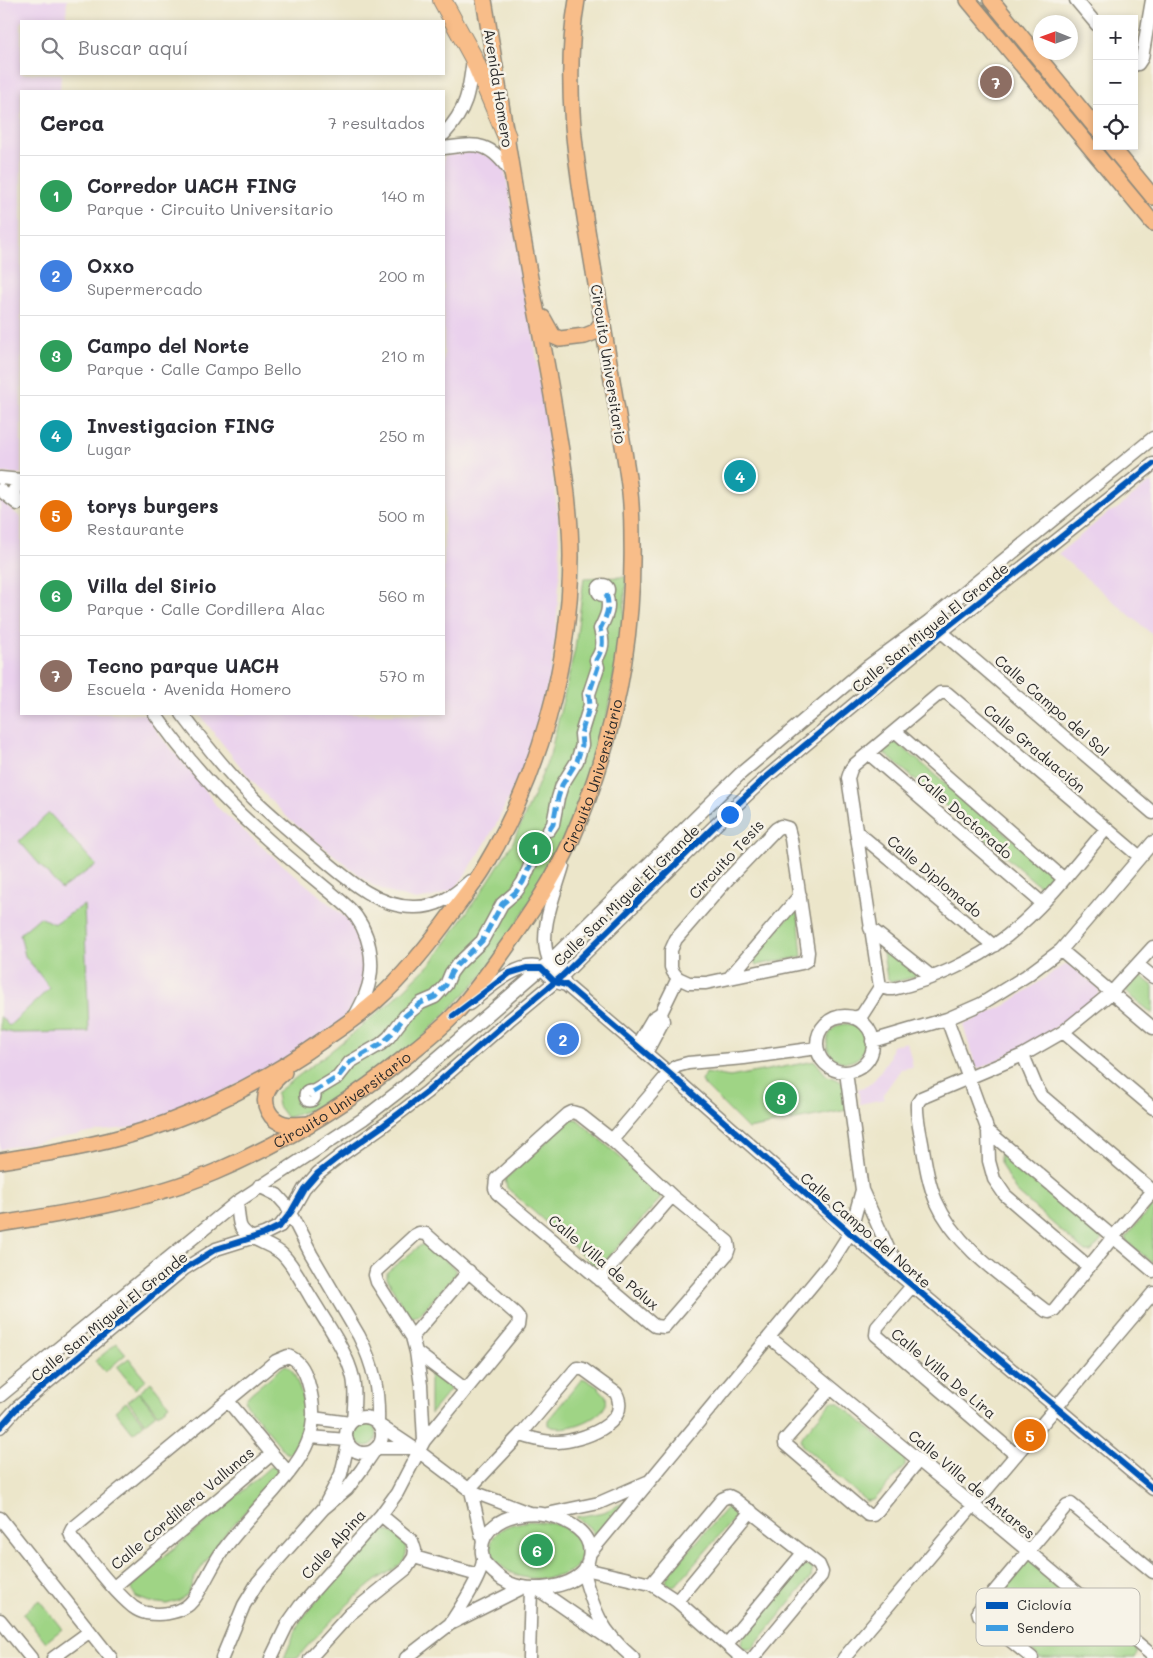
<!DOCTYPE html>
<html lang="es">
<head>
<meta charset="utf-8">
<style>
  :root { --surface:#fff; --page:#f2f2f3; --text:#2b2b33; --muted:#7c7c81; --line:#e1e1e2; --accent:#d93025 }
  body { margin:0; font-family:Mali,sans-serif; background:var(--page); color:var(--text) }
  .controls { position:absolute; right:15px; top:15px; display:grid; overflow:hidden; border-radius:0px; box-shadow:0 2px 8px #0003 }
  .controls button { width:45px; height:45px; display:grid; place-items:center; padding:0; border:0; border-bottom:1px solid var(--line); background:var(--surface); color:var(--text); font:25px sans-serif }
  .compass { position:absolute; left:1033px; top:15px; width:45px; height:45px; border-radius:50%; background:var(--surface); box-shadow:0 2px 8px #0003; rotate:271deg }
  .you { position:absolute; left:729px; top:814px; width:18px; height:18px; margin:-12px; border:4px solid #fff; border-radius:50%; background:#1a73e8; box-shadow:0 0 0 8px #1a73e833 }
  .badge { display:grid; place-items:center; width:32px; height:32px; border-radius:50%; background:var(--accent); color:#fff; font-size:16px; font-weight:700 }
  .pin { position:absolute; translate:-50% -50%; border:2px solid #fff; box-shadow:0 1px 5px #0006 }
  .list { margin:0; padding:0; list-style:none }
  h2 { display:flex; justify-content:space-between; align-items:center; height:65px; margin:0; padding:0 20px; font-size:21px }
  h2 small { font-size:16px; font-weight:400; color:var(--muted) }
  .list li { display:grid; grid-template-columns:32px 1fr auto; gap:15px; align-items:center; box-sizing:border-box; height:80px; padding:0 20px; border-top:1px solid var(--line) }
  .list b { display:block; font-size:19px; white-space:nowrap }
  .list p { margin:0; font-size:16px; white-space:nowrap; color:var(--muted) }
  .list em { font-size:16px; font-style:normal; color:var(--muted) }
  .icon { flex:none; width:28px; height:28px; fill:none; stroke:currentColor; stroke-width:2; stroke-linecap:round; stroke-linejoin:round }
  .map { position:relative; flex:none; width:1153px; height:1658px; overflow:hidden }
  .search { position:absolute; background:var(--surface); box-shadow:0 2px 8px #0003; left:20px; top:20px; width:425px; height:55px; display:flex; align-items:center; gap:12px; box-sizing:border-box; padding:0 18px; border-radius:0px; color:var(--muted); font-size:19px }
  .panel { position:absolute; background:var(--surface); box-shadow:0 2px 8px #0003; left:20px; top:90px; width:425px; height:625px; border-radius:0px }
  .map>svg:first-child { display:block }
  .built { fill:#ead1ed }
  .green { fill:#9fd485; stroke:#658058 }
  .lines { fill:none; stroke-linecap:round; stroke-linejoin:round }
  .minor-casing { stroke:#8c887a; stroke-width:15 }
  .major-casing { stroke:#8c887a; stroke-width:18 }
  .highway-casing { stroke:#8c887a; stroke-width:20 }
  .minor { stroke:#fff; stroke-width:12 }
  .major { stroke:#f8bd89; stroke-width:15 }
  .highway { stroke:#f8bd89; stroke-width:18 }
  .quiet { stroke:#3d9ce1; stroke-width:5; stroke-dasharray:10 5; stroke-linecap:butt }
  .cycleway-casing { stroke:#f7f3e8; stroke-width:9 }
  .cycleway { stroke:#0057b8; stroke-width:6 }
  .labels { text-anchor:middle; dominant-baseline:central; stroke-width:5; stroke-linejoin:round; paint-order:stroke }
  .street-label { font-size:15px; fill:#2b2b2b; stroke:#f7f3e8 }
  .key { fill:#f7f3e8; stroke:#bab7af; stroke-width:1 }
  .key-label { font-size:14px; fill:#2b2b2b }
</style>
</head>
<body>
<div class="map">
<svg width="1153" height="1658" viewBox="0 0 1153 1658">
  <rect width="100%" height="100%" fill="#f7f3e8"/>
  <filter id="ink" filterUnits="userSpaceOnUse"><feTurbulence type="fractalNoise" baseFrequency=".02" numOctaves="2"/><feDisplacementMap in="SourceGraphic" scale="10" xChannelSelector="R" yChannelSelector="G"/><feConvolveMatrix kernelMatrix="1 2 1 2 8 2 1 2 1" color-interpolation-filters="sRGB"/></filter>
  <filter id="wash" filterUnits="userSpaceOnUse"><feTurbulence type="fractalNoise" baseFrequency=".0096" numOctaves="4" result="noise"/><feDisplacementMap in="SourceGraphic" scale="20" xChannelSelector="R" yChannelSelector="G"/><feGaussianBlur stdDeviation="1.12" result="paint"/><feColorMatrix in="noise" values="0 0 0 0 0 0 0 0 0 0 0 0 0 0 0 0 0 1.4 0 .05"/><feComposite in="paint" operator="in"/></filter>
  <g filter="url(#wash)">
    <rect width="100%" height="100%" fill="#ece6ca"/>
    <path class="built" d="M0 0H67L66 21H21V74H61L60 91H21V474L0 473Z
      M474 152 489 156 503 166 507 181 530 313 548 435 558 515 560 568 556 631 550 676 539 717 527 758 496 825 479 854 456 888 437 896 416 900 393 894 372 885 291 821 252 781 199 714H444V156Z
      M1149 483H1153V635L1058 554 1109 512 1117 509Z
      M0 499 21 518V714H146L161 737 202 785 217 807 272 856 350 921 361 937 365 962 363 988 342 1021 297 1053 213 1097 136 1127 99 1131 0 1149Z
      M1065 964 1070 965 1099 988V994L1076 1013 1043 1036 990 1064 980 1068 976 1067 963 1025 1006 1005Z
      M907 1042 913 1067 901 1069 884 1093V1099L860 1104 858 1089 868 1085 875 1079 889 1058 892 1046Z"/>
    <path class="green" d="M626 577 624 619 603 738 560 853 488 970 409 1051 355 1087 320 1106 287 1118 278 1106 276 1093 336 1047 393 1000 432 962 486 885 512 844 533 797 550 755 575 649 584 578Z
      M895 741 1052 872 1056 879 1047 887 1042 888 884 753 885 749Z
      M49 813 96 865 61 889 19 841Z
      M84 905 89 1032 13 1033 0 1030V1016L9 1026 50 988 25 956 20 934 40 917 54 924Z
      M793 912H798L802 957 756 965 753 959Z
      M884 944 917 971 915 977 898 981H890L887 977 882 948Z
      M1137 976H1141L1153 986V1014L1126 992 1127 988Z
      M827 1043a19 19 0 1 1 38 0a19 19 0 1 1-38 0Z
      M815 1061 826 1075 844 1083 847 1110 748 1129 705 1086 702 1081 706 1073 730 1077Z
      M572 1119H577L658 1191 661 1198 601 1266H595L507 1188 505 1179Z
      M1000 1153H1004L1101 1237V1241L1091 1252H1085L1016 1191 1008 1178 1000 1162Z
      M1153 1204V1263L1127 1242 1126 1237Z
      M424 1244 430 1247 455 1269V1275L419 1315 413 1317 407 1315 387 1278V1272L421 1245Z
      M117 1343 126 1354 105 1372 95 1361Z
      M129 1358 146 1380 135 1389 117 1367Z
      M285 1365C293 1369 295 1376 298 1384 307 1406 309 1437 289 1454L285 1452 247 1405 245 1400 251 1393Z
      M430 1373H434L449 1385 450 1390 430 1414Z
      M585 1379 598 1387 606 1396C606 1399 607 1402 606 1404 601 1420 561 1434 548 1425V1420L581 1380Z
      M151 1382 169 1405 158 1414 140 1392Z
      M139 1392 156 1414 145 1423 128 1401Z
      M832 1401 839 1403 905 1459V1466L874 1500 866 1501 803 1446 801 1439 804 1434Z
      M126 1402 144 1424 133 1433 115 1411Z
      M355 1435a11 11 0 1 1 22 0a11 11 0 1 1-22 0Z
      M270 1467H276L278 1472 276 1477 225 1534 195 1577 188 1594 180 1600 167 1604 149 1602 136 1597 132 1590 131 1584 138 1577 202 1526Z
      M631 1499 597 1539 589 1527 576 1517 604 1512Z
      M733 1504 737 1506 739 1511 737 1515 678 1583 673 1586 667 1584 666 1579 672 1570 728 1506Z
      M530 1521C543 1522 556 1523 567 1529 580 1537 588 1555 575 1568 572 1571 565 1573 562 1575 557 1577 552 1577 547 1578 537 1579 526 1579 516 1575 500 1569 480 1548 498 1532 507 1524 519 1523 530 1521Z
      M382 1530C393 1531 409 1539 406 1554 404 1566 387 1573 378 1579 357 1594 339 1613 321 1632 313 1640 304 1649 298 1658H284L300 1621 331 1584Z
      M1030 1561 1035 1563 1137 1649V1654L1135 1658H1040L989 1614 987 1608 1023 1562Z
      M808 1566 813 1569 811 1577 752 1649H746L741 1644 742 1638 802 1567Z
      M39 1600 62 1629 46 1642 23 1614Z"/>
  </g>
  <g filter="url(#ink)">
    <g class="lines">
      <defs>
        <path id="minor" d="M1076 0 1097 25
          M1134 65 1138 64 1142 58 1152 0
          M444 134C467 110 469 92 473 59
          M444 148C480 143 490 142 512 174
          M0 478 21 480
          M0 490 18 504
          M18 504 14 490 21 480
          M598 590a5 5 0 1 1 10 0a5 5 0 1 1-10 0Z
          M937 628 1153 813
          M155 714C186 758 223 800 264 836 291 861 321 883 349 908 370 930 377 964 366 993 363 1002 358 1010 354 1018
          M182 714C204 743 227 772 253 798 275 819 298 838 322 858 347 879 378 907 413 907 437 908 453 896 470 881
          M895 731 1064 879
          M868 753 1042 903
          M781 826 788 828 791 839 808 952 807 960 802 963 706 983H689L678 978 673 972 671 967V950L676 939 727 880 776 829Z
          M1106 829C1075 866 1045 906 1007 936 975 961 933 980 893 989H888L880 987 848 778 851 769 854 765 940 693H947L1140 857
          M549 830 553 824 558 798 562 785 577 761 582 745 581 734 590 705 589 694 598 667 596 660C603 649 604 642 600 629 606 617 611 608 606 594
          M856 831 994 946
          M563 866C556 891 538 931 548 957 552 966 561 973 565 983
          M870 928 932 977
          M1061 950 1153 1028
          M1138 965 1153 977
          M730 977 800 895
          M469 1004C485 992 519 959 540 968 546 971 550 978 555 981 558 983 562 984 566 985L669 1073 850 1233 1153 1489
          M817 1044a28 28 0 1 1 56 0a28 28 0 1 1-56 0Z
          M854 1018 862 1015 880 987
          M947 1019 988 1131 989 1161 994 1179 1005 1195 1089 1267
          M1063 1032 1153 1108
          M872 1041 947 1019 981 1004 1026 976 1061 950 1153 842
          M637 1045 653 1018 661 1013 678 978
          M646 1053 663 1021 661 1013
          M1023 1055 1036 1086 1042 1096 1153 1191 1113 1237 1054 1310 1049 1312 1046 1311C1006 1279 957 1249 936 1201 929 1185 926 1167 923 1149 921 1135 916 1118 917 1104L921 1098 1023 1055 1063 1032 1111 993 1153 947
          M846 1072 862 1190 888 1248 912 1286 877 1327 876 1335 1016 1455
          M305.5 1096a4.5 4.5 0 1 1 9 0a4.5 4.5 0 1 1-9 0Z
          M313 1092 338 1077 350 1062 381 1044 389 1037 405 1016 421 1003 435 997 446 985 451 973 457 965 482 941 502 904 516 892 523 882 542 837
          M988 1131 1153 1271
          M612 1140 672 1196 728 1242 729 1248 727 1254 664 1327 655 1326 651 1323 497 1193 495 1188 496 1179 568 1114 572 1112 579 1114 612 1140 669 1073 677 1066 688 1063 744 1058 817 1048
          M259 1186 277 1195 286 1205 311 1254 359 1336C374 1366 379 1390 378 1423
          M237 1202C238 1209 238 1217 240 1225 245 1240 272 1243 283 1255 294 1266 302 1283 310 1296 325 1321 347 1351 353 1378 356 1392 354 1407 353 1421
          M599 1280 672 1196
          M412 1337 469 1271
          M769 1337 973 1505 1153 1656
          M416 1352 465 1389
          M288 1356C300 1360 305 1371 308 1382 323 1431 304 1456 274 1491 257 1510 239 1529 224 1549 212 1563 200 1597 187 1606 176 1614 159 1615 146 1613 141 1612 137 1610 133 1607 111 1589 91 1560 72 1538L70 1533 72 1529 276 1361Z
          M831 1388 785 1440V1444L868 1515H874L919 1460
          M0 1396 237 1202 363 1119 398 1092 550 961 740 774 867 667 929 621 1153 438
          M228 1401 272 1454 289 1473
          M346 1435a18 18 0 1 1 36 0a18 18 0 1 1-36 0Z
          M313 1418 350 1423
          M379 1425 418 1451 471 1491 529 1513
          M0 1427 18 1407 184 1269 216 1249 264 1234 280 1226 291 1212 304 1189 318 1173 340 1156 384 1125 427 1092 509 1020 562 976 732 809 763 780 941 632 1153 464
          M310 1437 347 1440
          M376 1448H412
          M469 1489 520 1435 575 1370 577 1368 583 1369 616 1393C633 1424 580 1441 558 1442 545 1443 532 1438 520 1435
          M471 1491 483 1542
          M325 1505 341 1474 348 1444
          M547 1514 599 1503 647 1482
          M0 1518 111 1658
          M590 1553 832 1261 850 1233 862 1190
          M414 1557 478 1575
          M585 1569 651 1584 677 1601 742 1658
          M583 1572C594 1611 601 1631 633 1658
          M651 1584 722 1499 729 1496 733 1498 819 1565 822 1572 821 1576 753 1658
          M114 1587 272 1454
          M536 1588 608 1638
          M677 1601 751 1511
          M0 1620 31 1658
          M450 1624C459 1610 482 1576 483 1560 483 1556 481 1552 482 1549 482 1540 487 1531 494 1526 507 1514 532 1511 548 1515 567 1520 594 1533 589 1557 588 1562 587 1567 584 1571 568 1589 530 1592 509 1583 498 1578 490 1569 483 1561
          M727 1644 803 1553
          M53 1658 89 1632
          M222 1658 244 1605 258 1582 323 1509 347 1489 362 1469 375 1450
          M271 1658 288 1623 300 1606 381 1515 397 1493 424 1441 518 1326 519 1318 516 1314 426 1234 419 1233 415 1235 376 1271 375 1275 377 1282 412 1337 416 1352 421 1385 424 1441
          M310 1658 350 1614 406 1569 414 1557 415 1550 412 1541 381 1515
          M406 1658 450 1624 524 1587
          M529 1658 531 1588
          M844 1658 1153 1293
          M1032 1658 979 1615 978 1611 1067 1505 1071 1504 1153 1572"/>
        <g id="major">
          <path d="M968 0 1153 223"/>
          <path d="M991 0 1097 129"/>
          <path d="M1111 146 1153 197"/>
          <path d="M543 318 553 336 560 339 585 336 595 332 603 321"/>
          <path d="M284 1072C278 1077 271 1083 268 1090 261 1104 270 1121 285 1124 293 1126 301 1124 309 1124"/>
          <path d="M0 1161C56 1152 113 1143 166 1123 222 1102 274 1075 323 1040 341 1028 360 1015 377 1000 406 974 431 942 454 910 464 896 475 883 484 868 540 775 570 665 571 557 571 515 565 473 558 432 550 380 540 329 530 278 513 186 500 93 484 0"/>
          <path id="s1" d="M0 1224C73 1212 146 1201 215 1172 283 1143 346 1105 404 1058 420 1045 437 1032 452 1017 470 999 486 976 501 955 527 919 553 881 571 841 613 745 634 645 632 541 632 522 632 504 629 485 625 454 619 423 614 392 605 340 597 288 588 236 575 157 563 79 577 0"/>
        </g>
        <path id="highway" d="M442 0 473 57 507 137"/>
      </defs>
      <use href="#minor" class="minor-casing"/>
      <use href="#major" class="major-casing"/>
      <use href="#highway" class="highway-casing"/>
      <use href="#minor" class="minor"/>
      <use href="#major" class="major"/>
      <use href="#highway" class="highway"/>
      <path class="quiet" d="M549 830 553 824 558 798 562 785 577 761 582 745 581 734 590 705 589 694 598 667 596 660C603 649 604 642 600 629 606 617 611 608 606 594
        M313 1092 338 1077 350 1062 381 1044 389 1037 405 1016 421 1003 435 997 446 985 451 973 457 965 482 941 502 904 516 892 523 882 542 837"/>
      <defs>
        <path id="cycleway" d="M453 1016 510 973 527 968H541L555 982 566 985 669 1073 850 1233 1153 1489
          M0 1427 18 1407 184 1269 216 1249 264 1234 280 1226 291 1212 304 1189 318 1173 340 1156 384 1125 427 1092 509 1020 562 976 732 809 763 780 941 632 1153 464"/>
      </defs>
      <use href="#cycleway" class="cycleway-casing"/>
      <use href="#cycleway" class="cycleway"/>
    </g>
  </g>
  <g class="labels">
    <g class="street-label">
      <text transform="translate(499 88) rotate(81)">Avenida Homero</text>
      <text transform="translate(609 364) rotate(81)">Circuito Universitario</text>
      <text transform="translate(930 627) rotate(-39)">Calle San Miguel El Grande</text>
      <text transform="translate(1052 705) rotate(41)">Calle Campo del Sol</text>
      <text transform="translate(1035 748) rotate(40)">Calle Graduación</text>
      <text stroke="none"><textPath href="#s1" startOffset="788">Circuito Universitario</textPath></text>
      <text transform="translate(965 816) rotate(41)">Calle Doctorado</text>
      <text transform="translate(726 859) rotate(-47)">Circuito Tesis</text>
      <text transform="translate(935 876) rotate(40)">Calle Diplomado</text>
      <text transform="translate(626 895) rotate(-44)">Calle San Miguel El Grande</text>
      <text stroke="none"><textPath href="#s1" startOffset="368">Circuito Universitario</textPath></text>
      <text transform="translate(866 1230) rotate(41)">Calle Campo del Norte</text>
      <text transform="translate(604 1262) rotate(40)">Calle Villa de Pólux</text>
      <text transform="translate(109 1316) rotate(-39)">Calle San Miguel El Grande</text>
      <text transform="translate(944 1373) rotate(40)">Calle Villa De Lira</text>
      <text transform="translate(972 1484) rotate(40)">Calle Villa de Antares</text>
      <text transform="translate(182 1508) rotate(-40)">Calle Cordillera Vallunas</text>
      <text transform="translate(333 1544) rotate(-48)">Calle Alpina</text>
    </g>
  </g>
  <rect x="976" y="1588" width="164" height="58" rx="8" class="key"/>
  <rect x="986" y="1602" width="22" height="7" fill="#0057b8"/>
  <rect x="986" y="1625" width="22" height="6" fill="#3d9ce1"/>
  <g class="key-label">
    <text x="1017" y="1610">Ciclovía</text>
    <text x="1017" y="1633">Sendero</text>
  </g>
</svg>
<div class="controls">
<button>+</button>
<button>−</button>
<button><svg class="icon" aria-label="locate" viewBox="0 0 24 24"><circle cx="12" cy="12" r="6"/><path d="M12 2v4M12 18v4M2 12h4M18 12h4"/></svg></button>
</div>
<svg class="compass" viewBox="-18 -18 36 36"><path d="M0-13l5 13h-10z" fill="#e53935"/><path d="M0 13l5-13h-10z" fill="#7c7c81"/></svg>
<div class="you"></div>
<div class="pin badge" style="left:535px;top:848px;background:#2e9e5b">1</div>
<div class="pin badge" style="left:563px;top:1039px;background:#3f7fe0">2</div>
<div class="pin badge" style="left:781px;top:1098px;background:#2e9e5b">3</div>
<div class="pin badge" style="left:740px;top:476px;background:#0f9aa8">4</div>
<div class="pin badge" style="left:1030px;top:1435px;background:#e8710a">5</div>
<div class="pin badge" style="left:537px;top:1550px;background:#2e9e5b">6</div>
<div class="pin badge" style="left:996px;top:82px;background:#8d6e63">7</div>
<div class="search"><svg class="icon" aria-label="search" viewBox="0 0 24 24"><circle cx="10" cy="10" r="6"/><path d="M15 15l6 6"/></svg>Buscar aquí</div>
<section class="panel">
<h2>Cerca<small>7 resultados</small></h2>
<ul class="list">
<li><span class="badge" style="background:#2e9e5b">1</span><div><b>Corredor UACH FING</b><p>Parque · Circuito Universitario</p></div><em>140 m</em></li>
<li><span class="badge" style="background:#3f7fe0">2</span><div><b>Oxxo</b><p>Supermercado</p></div><em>200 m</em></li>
<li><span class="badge" style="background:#2e9e5b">3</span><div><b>Campo del Norte</b><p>Parque · Calle Campo Bello</p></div><em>210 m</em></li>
<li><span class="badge" style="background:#0f9aa8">4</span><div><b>Investigacion FING</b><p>Lugar</p></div><em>250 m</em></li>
<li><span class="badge" style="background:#e8710a">5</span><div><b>torys burgers</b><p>Restaurante</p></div><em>500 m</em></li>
<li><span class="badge" style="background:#2e9e5b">6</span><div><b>Villa del Sirio</b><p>Parque · Calle Cordillera Alac</p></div><em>560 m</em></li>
<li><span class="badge" style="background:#8d6e63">7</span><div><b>Tecno parque UACH</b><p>Escuela · Avenida Homero</p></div><em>570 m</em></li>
</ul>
</section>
</div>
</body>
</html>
